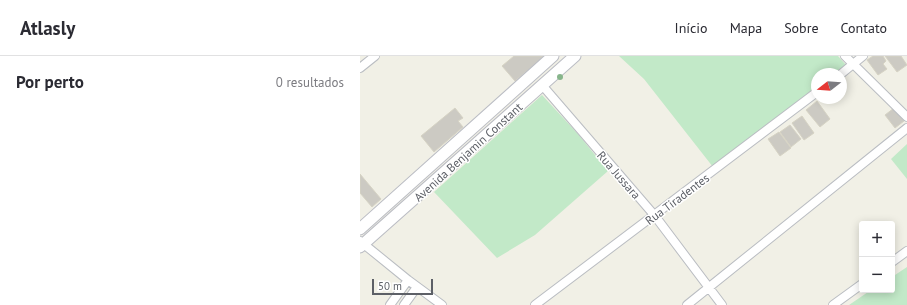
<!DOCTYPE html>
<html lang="pt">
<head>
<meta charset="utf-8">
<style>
  :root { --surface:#fff; --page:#f2f2f3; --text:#2b2b33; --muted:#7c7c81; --line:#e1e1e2 }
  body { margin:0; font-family:"PT Sans",sans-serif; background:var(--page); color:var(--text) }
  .controls { position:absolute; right:12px; bottom:12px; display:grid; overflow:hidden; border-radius:4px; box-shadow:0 2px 10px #0003 }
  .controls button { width:36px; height:36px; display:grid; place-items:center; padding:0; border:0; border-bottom:1px solid var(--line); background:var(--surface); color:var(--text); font:20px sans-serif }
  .compass { position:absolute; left:451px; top:12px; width:36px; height:36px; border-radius:50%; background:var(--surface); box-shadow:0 2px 10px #0003; rotate:253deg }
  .scale { position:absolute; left:12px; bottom:10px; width:61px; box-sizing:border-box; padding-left:4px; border:2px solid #5d6067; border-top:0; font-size:11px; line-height:14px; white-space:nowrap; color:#5d6067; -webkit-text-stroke:3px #fff; paint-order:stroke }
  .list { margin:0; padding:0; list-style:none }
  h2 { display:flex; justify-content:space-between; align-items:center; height:52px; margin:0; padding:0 16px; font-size:17px }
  h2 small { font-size:13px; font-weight:400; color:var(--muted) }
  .map { position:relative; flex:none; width:547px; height:249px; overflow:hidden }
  header { display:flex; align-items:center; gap:24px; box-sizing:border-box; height:56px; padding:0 20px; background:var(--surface); border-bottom:1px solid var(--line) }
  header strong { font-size:19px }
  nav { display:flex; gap:22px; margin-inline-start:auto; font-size:14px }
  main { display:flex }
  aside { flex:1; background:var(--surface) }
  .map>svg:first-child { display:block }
  .green { fill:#c2e9c8 }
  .building { fill:#cccac3; stroke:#d6d3c4 }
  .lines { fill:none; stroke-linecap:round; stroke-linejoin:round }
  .street-casing { stroke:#babdc2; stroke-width:10 }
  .secondary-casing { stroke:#bbbdc4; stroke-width:13 }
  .street { stroke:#fff; stroke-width:8 }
  .secondary { stroke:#fff; stroke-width:11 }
  .tree { fill:#87b58b }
  .labels { text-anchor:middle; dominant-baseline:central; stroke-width:3; stroke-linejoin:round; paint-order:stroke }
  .street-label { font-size:12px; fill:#5d6067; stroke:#fff }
</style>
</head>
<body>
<header>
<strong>Atlasly</strong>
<nav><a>Início</a><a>Mapa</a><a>Sobre</a><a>Contato</a></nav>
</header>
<main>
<aside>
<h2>Por perto<small>0 resultados</small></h2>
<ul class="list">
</ul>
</aside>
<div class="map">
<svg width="547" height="249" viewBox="0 0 547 249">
  <rect width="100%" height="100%" fill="#f1f0e6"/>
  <path class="green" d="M259 0H478L486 9 475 18H457V31L353 111 284 23Z
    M182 39 218 78 248 115 175 179 137 202 74 136Z
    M547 88V123L531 103Z
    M547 211V249H489L511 234H532V221Z"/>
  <path class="building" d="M154 0H185L155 25 142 10Z
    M513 0H523L526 5 523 8 527 13 518 19 507 4Z
    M525 0H541L547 9 537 16Z
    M457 45 470 63 460 71 446 54Z
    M95 52 103 62 98 65 103 71 74 96 61 80Z
    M534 52 544 65 535 72 525 59Z
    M442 60 454 77 444 84 432 67Z
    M430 69 441 83 431 91 420 76Z
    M419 76 431 92 420 100 408 83Z
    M0 118 21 143 12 151 0 137Z"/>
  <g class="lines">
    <defs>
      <path id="street" d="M485 0 547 61
        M0 12 15 0
        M481 18 503 0
        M182 29 295 160 362 249
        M0 185 48 224 82 249
        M532 206 547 195
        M30 249 48 224
        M44 249 57 231
        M175 249 457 36
        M327 249 547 72
        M473 249 502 228"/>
      <path id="secondary" d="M0 173 193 0
        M0 191 215 0"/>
    </defs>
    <use href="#street" class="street-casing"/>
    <use href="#secondary" class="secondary-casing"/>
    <use href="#street" class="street"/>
    <use href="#secondary" class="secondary"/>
  </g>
  <circle class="tree" cx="200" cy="21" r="3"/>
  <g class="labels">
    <g class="street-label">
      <text transform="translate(108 96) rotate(-42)">Avenida Benjamin Constant</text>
      <text transform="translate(259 119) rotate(49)">Rua Jussara</text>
      <text transform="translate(317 143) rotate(-37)">Rua Tiradentes</text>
    </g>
  </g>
</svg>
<div class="controls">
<button>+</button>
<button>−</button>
</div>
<svg class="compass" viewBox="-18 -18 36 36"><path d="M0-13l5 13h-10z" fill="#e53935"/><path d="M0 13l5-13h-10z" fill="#7c7c81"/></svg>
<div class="scale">50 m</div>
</div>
</main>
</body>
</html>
